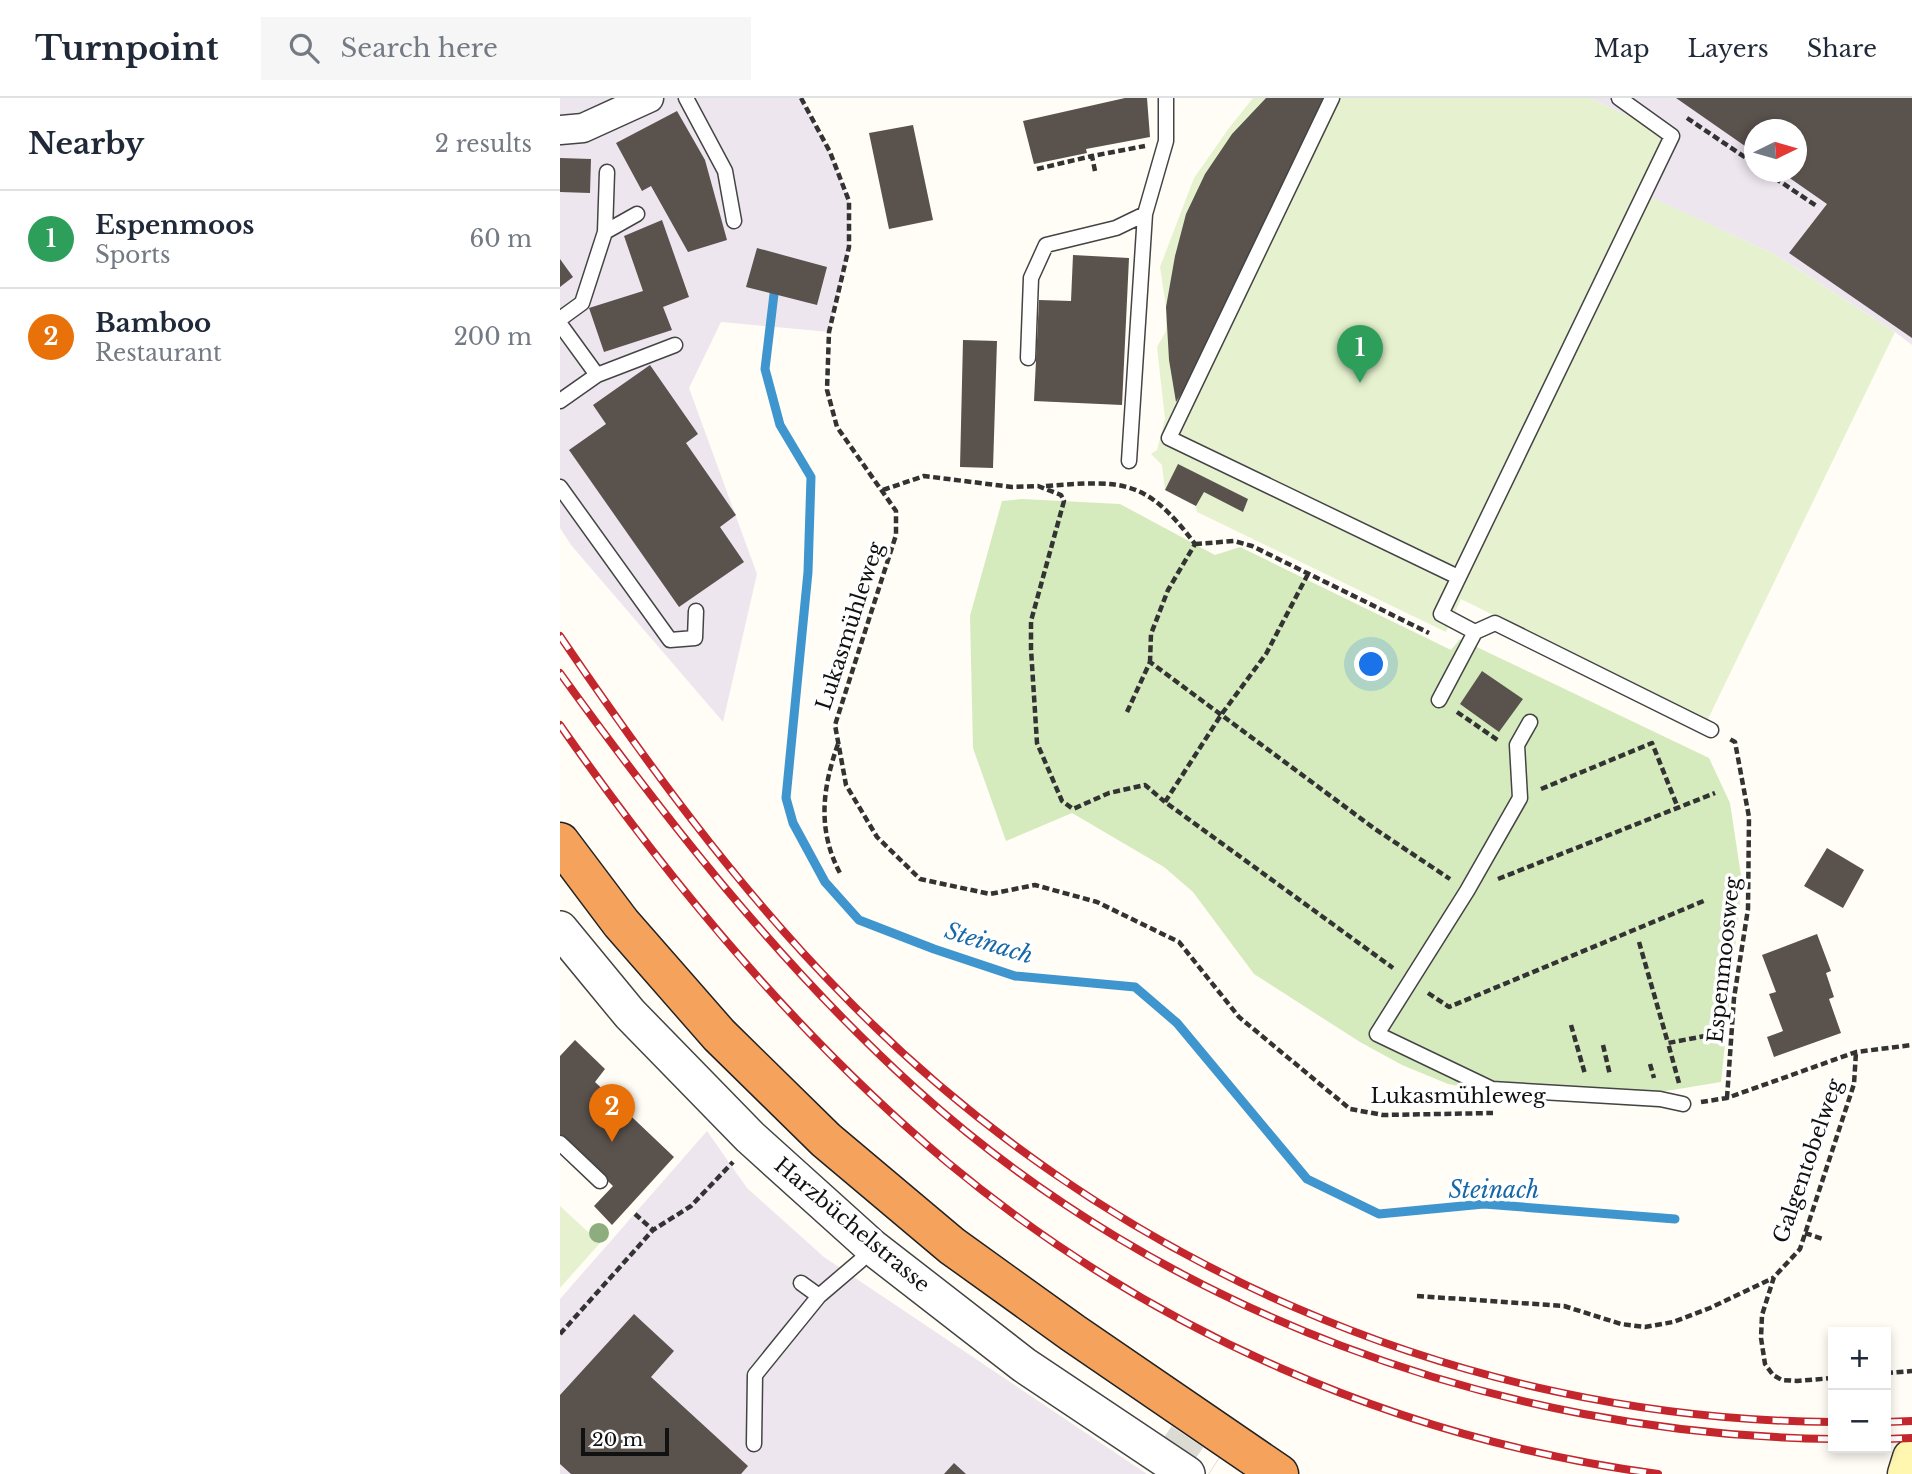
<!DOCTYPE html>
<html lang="en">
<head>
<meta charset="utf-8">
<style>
  :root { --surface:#fff; --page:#f6f6f7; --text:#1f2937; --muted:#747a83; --line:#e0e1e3; --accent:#7c3aed }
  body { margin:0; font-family:"Libre Baskerville",serif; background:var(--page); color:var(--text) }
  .controls { position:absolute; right:21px; bottom:21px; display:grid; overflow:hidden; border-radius:0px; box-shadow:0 4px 10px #0003 }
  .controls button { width:63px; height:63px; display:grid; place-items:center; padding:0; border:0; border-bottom:2px solid var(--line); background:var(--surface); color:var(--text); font:35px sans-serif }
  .compass { position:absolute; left:1184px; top:21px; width:63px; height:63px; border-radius:50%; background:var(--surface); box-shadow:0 4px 10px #0003; rotate:85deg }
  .scale { position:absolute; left:21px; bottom:18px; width:88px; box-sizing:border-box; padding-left:7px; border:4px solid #111; border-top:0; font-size:19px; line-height:24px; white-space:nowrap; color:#111; -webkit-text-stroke:5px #fff; paint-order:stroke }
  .you { position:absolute; left:812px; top:567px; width:24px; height:24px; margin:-18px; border:5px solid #fff; border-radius:50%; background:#1a73e8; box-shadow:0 0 0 10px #1a73e833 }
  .badge { display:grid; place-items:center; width:46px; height:46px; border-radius:50%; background:var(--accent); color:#fff; font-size:23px; font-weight:700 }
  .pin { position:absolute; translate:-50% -58px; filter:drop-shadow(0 2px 4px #0008) }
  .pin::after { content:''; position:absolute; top:37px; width:24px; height:21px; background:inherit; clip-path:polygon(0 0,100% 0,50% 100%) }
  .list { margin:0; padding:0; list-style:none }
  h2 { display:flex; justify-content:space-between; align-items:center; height:91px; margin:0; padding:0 28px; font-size:30px }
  h2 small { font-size:23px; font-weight:400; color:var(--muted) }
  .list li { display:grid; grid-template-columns:46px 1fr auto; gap:21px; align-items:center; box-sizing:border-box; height:98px; padding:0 28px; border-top:2px solid var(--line) }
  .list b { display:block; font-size:26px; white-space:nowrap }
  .list p { margin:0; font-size:23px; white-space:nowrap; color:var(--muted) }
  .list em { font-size:23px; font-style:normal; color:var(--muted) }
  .icon { flex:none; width:38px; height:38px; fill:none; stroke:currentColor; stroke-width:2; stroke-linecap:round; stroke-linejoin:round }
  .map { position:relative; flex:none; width:1352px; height:1376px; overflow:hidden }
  header { display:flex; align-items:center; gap:42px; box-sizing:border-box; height:98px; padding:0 35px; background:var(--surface); border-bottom:2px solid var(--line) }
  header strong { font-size:33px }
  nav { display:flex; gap:38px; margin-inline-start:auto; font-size:24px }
  .search { width:490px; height:63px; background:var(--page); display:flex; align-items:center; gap:18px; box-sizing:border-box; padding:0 24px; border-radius:0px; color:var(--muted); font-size:26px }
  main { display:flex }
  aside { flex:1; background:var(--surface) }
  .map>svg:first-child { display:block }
  .industrial { fill:#eee6ef; fill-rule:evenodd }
  .green { fill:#d5ebbd }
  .pitch { fill:#e6f2cf }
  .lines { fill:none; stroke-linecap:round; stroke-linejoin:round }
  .stream { stroke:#3f96cf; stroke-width:9 }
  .building { fill:#5a524d }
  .motorway-tunnel { stroke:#dbdad3; stroke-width:38; stroke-dasharray:38 19; stroke-linecap:butt }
  .service-casing { stroke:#444; stroke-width:17 }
  .minor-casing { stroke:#444; stroke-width:31 }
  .tertiary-casing { stroke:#444; stroke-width:38 }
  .secondary-casing { stroke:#333; stroke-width:41 }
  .motorway-casing { stroke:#222; stroke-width:41 }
  .path { stroke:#333; stroke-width:4.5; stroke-dasharray:7 3.5; stroke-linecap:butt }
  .service { stroke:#fff; stroke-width:14 }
  .minor { stroke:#fff; stroke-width:28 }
  .tertiary { stroke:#fff; stroke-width:35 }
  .secondary { stroke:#fff6b0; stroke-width:38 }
  .motorway { stroke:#f5a25d; stroke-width:38 }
  .rail-casing { stroke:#c4262e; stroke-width:8 }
  .rail { stroke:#fff; stroke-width:5; stroke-dasharray:16; stroke-linecap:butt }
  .tree { fill:#8dad7f }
  .labels { text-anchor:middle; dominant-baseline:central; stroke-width:7; stroke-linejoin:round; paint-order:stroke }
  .street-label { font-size:21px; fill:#111; stroke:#fff }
  .water-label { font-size:23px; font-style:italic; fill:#1768a6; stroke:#fff }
</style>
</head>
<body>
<header>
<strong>Turnpoint</strong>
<div class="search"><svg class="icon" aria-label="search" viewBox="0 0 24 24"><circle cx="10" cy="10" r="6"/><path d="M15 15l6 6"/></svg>Search here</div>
<nav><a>Map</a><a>Layers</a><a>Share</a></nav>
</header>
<main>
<aside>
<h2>Nearby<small>2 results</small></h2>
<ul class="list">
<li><span class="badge" style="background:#2e9e5b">1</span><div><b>Espenmoos</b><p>Sports</p></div><em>60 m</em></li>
<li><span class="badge" style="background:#e8710a">2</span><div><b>Bamboo</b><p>Restaurant</p></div><em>200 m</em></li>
</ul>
</aside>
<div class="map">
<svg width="1352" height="1376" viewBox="0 0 1352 1376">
  <rect width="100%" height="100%" fill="#fffdf5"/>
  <path class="industrial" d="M0 0H241L270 54 289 103V149L269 234 161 224 129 290 197 476 163 624 11 447 0 430Z
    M1029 0H1352V247L1335 234 1214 156 1085 97 1112 38ZM1195 32H1237V74H1195Z
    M147 1033 187 1090 264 1159 587 1376H0V1201Z"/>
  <path class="green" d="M462 401 560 406 655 457 680 449 891 552 900 541 1149 660 1170 705 1182 784 1161 984 1100 994V1010L952 999 888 986 842 967 800 944 694 876 633 794 604 769 512 715 446 743 413 650 410 518 442 403Z"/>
  <path class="pitch" d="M693 0H1029L1112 38 1086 97 1214 156 1335 234 1147 623 901 501 886 534 637 414 636 408 605 392 602 367 591 356 597 352 605 321 597 249 606 233V209L600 169 634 80 669 30Z
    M0 1108 40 1145 0 1190Z"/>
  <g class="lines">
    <path class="stream" d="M214 196 205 271 220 327 251 379 248 474 226 700 233 725 265 784 299 822 374 851 455 878 575 889 617 925 747 1081 819 1116 924 1106 1115 1121"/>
  </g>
  <path class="building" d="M565 0H587L590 39 526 51 527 55 474 66 463 23Z
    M706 0H770L650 251 616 304 609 262 606 209 615 158 626 116 645 76 672 36Z
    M1116 0H1352V240L1229 155 1267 106 1221 74H1237V32H1195V55Z
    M117 13 145 62 167 142 128 154 91 88 82 93 56 45Z
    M353 27 373 122 329 131 309 35Z
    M0 60 31 61 30 95 0 94Z
    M102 122 129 199 103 209 112 232 44 254 29 210 83 193 64 138Z
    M197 150 267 169 257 207 186 189Z
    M513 157 569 160 562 307 474 303 479 202 511 203Z
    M0 161 13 179 0 189Z
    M403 242 437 243 433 370 400 369Z
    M90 267 138 336 126 345 176 417 160 429 184 464 119 509 9 352 46 326 33 307Z
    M618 366 688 401 683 414 644 394 636 408 605 392Z
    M922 573 963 601 939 634 900 606Z
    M1267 750 1304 772 1283 810 1244 788Z
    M1257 836 1271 873 1266 875 1274 899 1269 901 1281 935 1214 959 1207 939 1223 933 1209 896 1216 894 1202 857Z
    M15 942 45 971 35 984 114 1059 52 1127 34 1108 53 1088 0 1038V958Z
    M74 1216 114 1253 91 1279 188 1368 181 1376H11L0 1366V1297Z
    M394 1365 406 1376H384Z"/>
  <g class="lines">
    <path class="motorway-tunnel" d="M601 1344 649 1376"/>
    <defs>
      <path id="service" d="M126 0 165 73 174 123
        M772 0 609 340 898 479
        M45 134 77 116
        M0 221 22 205 45 134 47 74
        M0 226 37 277 115 247
        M468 260 471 180 486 147 556 130 585 116
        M0 303 37 277
        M569 363 585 116 606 43V0
        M0 389 110 542 135 540 136 513
        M915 534 881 516 1112 38 1059 0
        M879 602 915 534 935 525 1151 632
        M970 624 957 647 960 700 907 793 817 936 932 991 1100 1001 1123 1006
        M0 1045 40 1083
        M241 1185 259 1198
        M194 1346 195 1277 259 1198 300 1163 311 1150"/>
      <path id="minor" d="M0 32 23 30 89 0"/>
      <path id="tertiary" d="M0 831 70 916 190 1039 312 1149 464 1267 627 1376"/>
      <path id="secondary" d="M1347 1376 1352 1360"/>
      <path id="motorway" d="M0 744 61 825 159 937 266 1042 392 1148 513 1235 719 1376"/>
    </defs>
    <use href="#service" class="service-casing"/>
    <use href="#minor" class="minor-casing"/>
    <use href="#tertiary" class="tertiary-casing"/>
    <use href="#secondary" class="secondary-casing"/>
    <use href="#motorway" class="motorway-casing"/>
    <path class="path" d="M241 0 270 54 289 103V149L269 234 267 292 277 329 336 413V437L275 627 286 687 317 739 360 781 430 796 475 787 537 804 619 844 679 919 790 1011 823 1017 933 1015
      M1127 20 1195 66
      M477 71 532 58
      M535 73 532 58 585 48
      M1206 74 1258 109
      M486 388C564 382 586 381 635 446L608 492 591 536 590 564
      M323 392 364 378 452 389 478 388 501 397 504 403 471 523V551L477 645 502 703 513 711 549 695 585 687 605 704
      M635 446 674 443 692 448 869 535
      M748 476 706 556 661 617 605 704 833 870
      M567 614 590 564 815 731 890 781
      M897 614 939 643
      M278 646C262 691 257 733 281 777
      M981 691 1092 645 1118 710
      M938 781 1155 695
      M1079 844 1108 945
      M868 895 889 909 1146 802
      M1011 927 1025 976
      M1043 947 1050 977
      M1090 966 1094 980
      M1119 985 1108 945 1145 938
      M1167 1000 1174 900 1188 811 1189 719 1175 644 1168 640
      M1141 1004 1167 1000 1296 954 1352 947
      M75 1116 93 1132
      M1245 1135 1263 1141
      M857 1198 1004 1208 1061 1226 1085 1229 1113 1224 1150 1210 1213 1180
      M0 1236 93 1132 131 1108 173 1064
      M1326 1275 1352 1273
      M1273 1280 1237 1283 1222 1282 1213 1277 1205 1266 1201 1240 1202 1217 1214 1179 1240 1151 1294 986 1296 954"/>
    <use href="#service" class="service"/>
    <use href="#minor" class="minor"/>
    <use href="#tertiary" class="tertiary"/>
    <use href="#secondary" class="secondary"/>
    <use href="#motorway" class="motorway"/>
    <defs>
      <path id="rail" d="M0 538C85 663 176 788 282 896 541 1163 900 1322 1273 1324
        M0 575C107 723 219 866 354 989 602 1214 940 1337 1273 1341
        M0 627C111 786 238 939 387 1064 590 1233 837 1341 1098 1376
        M1326 1324 1352 1323
        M1326 1341 1352 1340"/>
    </defs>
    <use href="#rail" class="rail-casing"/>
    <use href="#rail" class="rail"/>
  </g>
  <circle class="tree" cx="39" cy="1135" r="10"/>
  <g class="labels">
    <g class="street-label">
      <text transform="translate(290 528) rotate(-72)">Lukasmühleweg</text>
      <text transform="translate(1164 862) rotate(-84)">Espenmoosweg</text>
      <text x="898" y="998">Lukasmühleweg</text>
      <text transform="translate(1248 1063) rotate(-71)">Galgentobelweg</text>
      <text transform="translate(292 1127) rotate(40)">Harzbüchelstrasse</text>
    </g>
    <g class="water-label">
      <text transform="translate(429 845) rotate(17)">Steinach</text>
      <text x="934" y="1092">Steinach</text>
    </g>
  </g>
</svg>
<div class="controls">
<button>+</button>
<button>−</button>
</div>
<svg class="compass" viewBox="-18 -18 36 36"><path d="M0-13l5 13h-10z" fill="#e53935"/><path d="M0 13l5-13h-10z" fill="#747a83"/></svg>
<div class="scale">20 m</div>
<div class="you"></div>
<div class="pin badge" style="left:800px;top:285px;background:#2e9e5b">1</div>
<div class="pin badge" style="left:52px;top:1044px;background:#e8710a">2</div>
</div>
</main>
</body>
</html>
